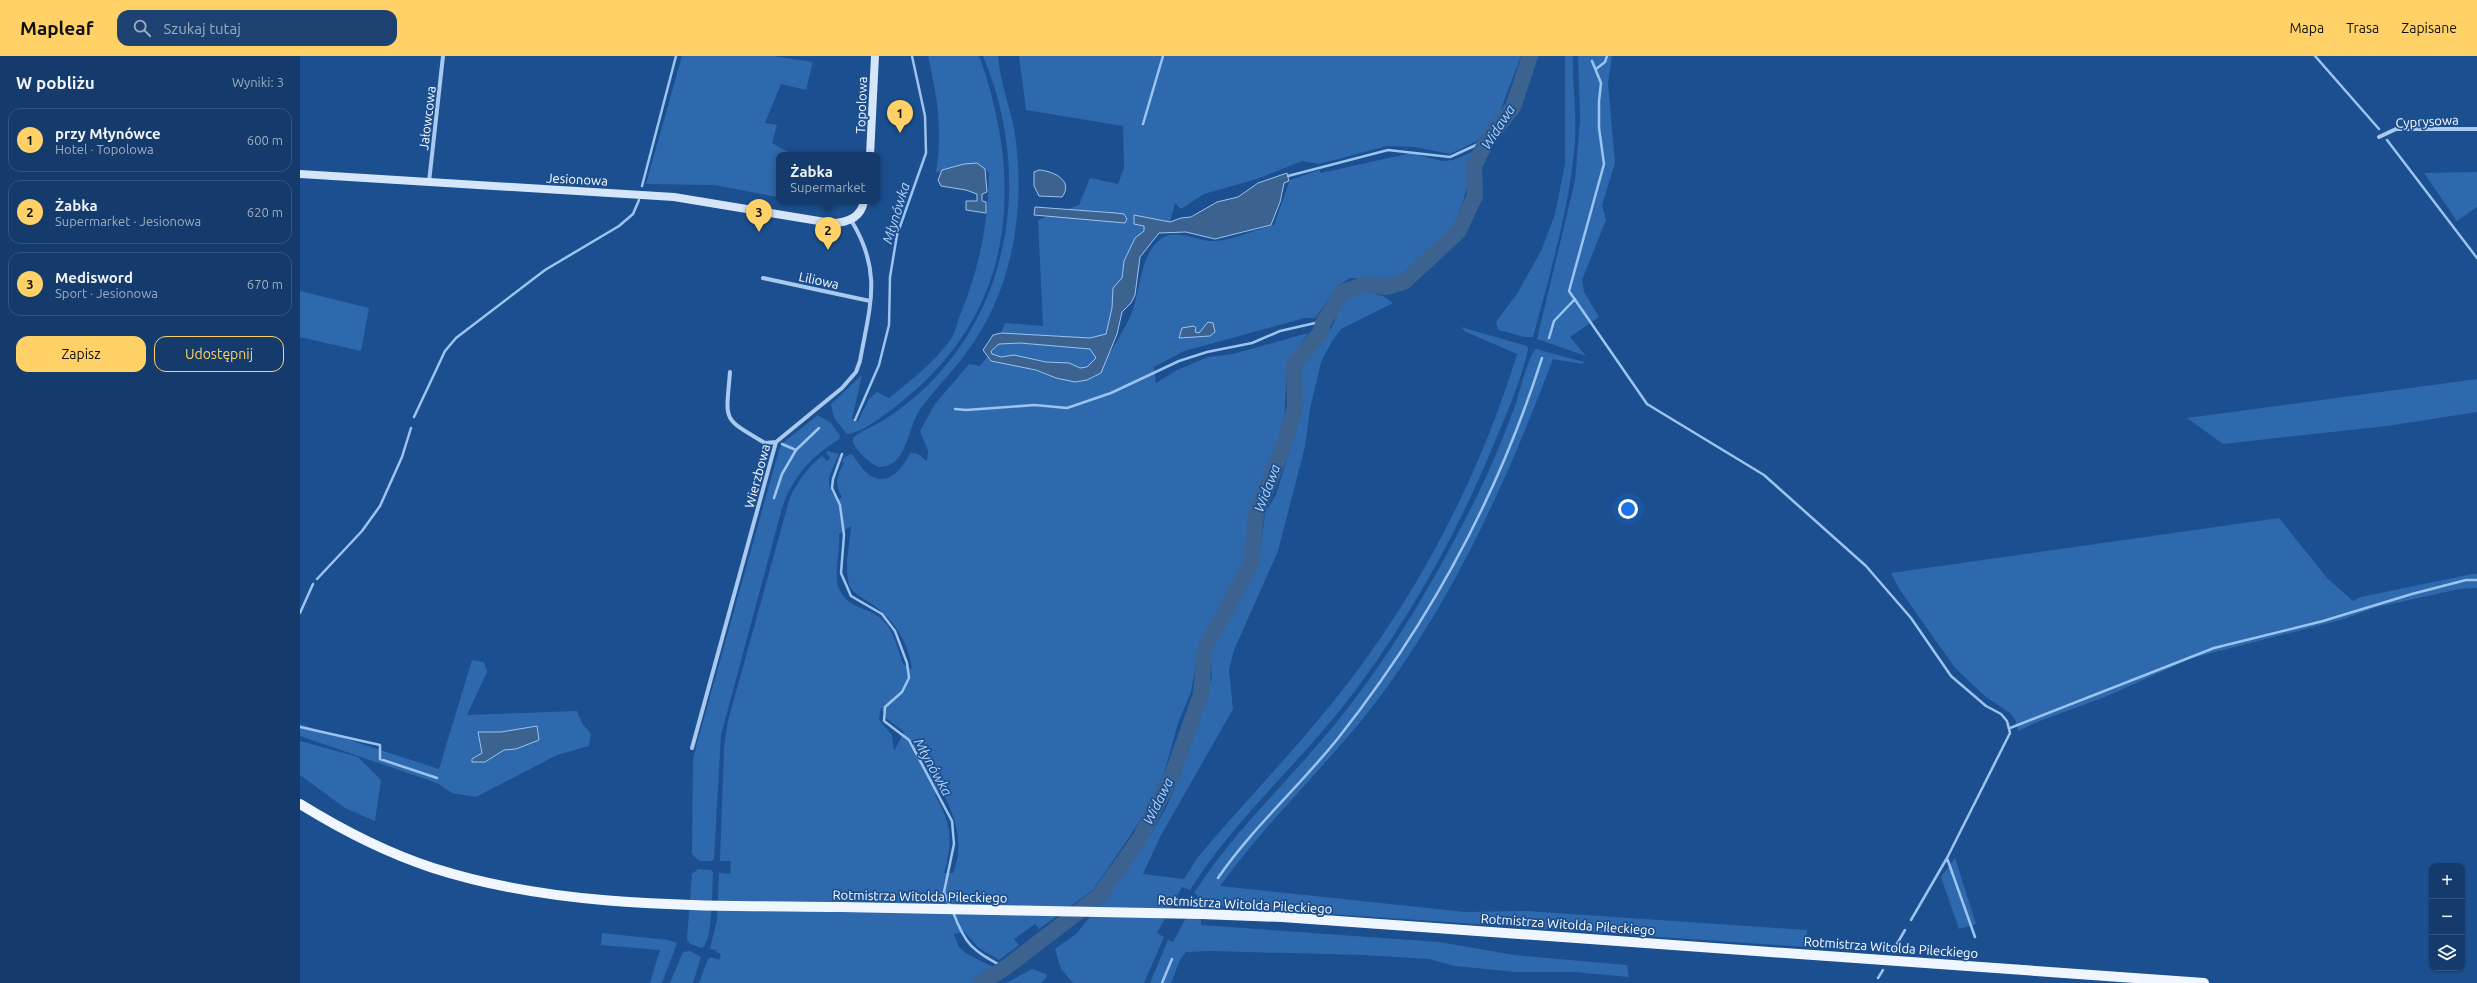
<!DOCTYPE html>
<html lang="pl">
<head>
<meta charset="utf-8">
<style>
  :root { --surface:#143b6b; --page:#1d4271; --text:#f1f3f6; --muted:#9dadc1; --line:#33557e; --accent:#ffd166 }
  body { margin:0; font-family:Ubuntu,sans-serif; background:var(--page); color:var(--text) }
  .controls { position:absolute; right:12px; bottom:12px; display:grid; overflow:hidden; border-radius:8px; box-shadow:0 1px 3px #0004 }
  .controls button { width:36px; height:36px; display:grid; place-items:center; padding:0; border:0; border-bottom:1px solid var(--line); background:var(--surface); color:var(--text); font:20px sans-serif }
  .you { position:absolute; left:1328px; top:453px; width:14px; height:14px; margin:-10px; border:3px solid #fff; border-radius:50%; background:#1a73e8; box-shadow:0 0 0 6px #1a73e833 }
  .badge { display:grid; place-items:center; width:26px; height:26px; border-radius:50%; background:var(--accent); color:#111; font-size:13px; font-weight:700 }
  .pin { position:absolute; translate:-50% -33px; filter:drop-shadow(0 1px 2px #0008) }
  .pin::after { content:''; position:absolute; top:21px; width:14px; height:12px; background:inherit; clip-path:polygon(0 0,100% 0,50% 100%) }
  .popup { position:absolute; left:476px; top:96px; width:104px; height:52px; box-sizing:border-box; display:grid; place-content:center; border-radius:8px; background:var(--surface); filter:drop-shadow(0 1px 3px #0005); font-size:13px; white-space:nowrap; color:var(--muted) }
  .popup b { font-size:15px; color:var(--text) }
  .popup::after { content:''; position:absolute; left:50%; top:100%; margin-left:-8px; border:8px solid transparent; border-top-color:var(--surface) }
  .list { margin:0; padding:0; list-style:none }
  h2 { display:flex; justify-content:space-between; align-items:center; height:52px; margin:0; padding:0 16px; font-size:17px }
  h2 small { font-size:13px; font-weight:400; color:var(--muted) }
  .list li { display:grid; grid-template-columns:26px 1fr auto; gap:12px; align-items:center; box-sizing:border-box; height:64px; margin:0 8px 8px; padding:0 8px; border:1px solid var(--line); border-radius:12px }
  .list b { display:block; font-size:15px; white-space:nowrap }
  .list p { margin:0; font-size:13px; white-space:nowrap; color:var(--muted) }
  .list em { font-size:13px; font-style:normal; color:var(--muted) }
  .actions { display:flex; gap:8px; padding:12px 16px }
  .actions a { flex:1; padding:9px 0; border:1px solid var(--accent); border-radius:12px; text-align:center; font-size:14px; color:var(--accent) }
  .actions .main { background:var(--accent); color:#111 }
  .icon { flex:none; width:22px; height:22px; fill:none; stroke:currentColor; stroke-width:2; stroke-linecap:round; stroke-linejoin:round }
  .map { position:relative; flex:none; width:2177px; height:927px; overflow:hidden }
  header { display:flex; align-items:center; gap:24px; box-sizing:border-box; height:56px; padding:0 20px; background:var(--accent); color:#111 }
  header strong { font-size:19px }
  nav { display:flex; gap:22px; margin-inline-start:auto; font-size:14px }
  .search { width:280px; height:36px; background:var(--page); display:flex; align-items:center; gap:10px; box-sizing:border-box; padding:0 14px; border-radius:12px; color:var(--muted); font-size:15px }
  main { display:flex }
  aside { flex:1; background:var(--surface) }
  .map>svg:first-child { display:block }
  .green { fill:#2e69ad; fill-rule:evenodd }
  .water { fill:#3c6290; stroke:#9cc4f0; fill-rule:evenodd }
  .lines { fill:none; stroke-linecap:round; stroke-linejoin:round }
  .stream { stroke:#9cc4f0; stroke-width:2.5 }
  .river { stroke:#3c6290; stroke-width:16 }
  .street { stroke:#a9c9ee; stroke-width:4 }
  .secondary { stroke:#d6e6fa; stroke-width:8 }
  .primary { stroke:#f0f6ff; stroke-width:10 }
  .labels { text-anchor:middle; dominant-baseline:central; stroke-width:3.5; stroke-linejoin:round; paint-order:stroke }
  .street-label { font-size:13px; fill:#fff; stroke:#1b4f8f }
  .water-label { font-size:14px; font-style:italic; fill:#b5d3f5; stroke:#1b4f8f }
</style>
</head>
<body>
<header>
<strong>Mapleaf</strong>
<div class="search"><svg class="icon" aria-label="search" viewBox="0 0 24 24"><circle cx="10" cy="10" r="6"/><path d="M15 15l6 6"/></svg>Szukaj tutaj</div>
<nav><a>Mapa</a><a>Trasa</a><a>Zapisane</a></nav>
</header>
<main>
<aside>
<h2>W pobliżu<small>Wyniki: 3</small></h2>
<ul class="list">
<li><span class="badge">1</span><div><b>przy Młynówce</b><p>Hotel · Topolowa</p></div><em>600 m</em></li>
<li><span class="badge">2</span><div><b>Żabka</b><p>Supermarket · Jesionowa</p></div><em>620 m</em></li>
<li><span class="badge">3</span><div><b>Medisword</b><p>Sport · Jesionowa</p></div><em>670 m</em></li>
</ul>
<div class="actions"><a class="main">Zapisz</a><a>Udostępnij</a></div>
</aside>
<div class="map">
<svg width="2177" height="927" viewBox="0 0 2177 927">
  <rect width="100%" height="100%" fill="#1b4f8f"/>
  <path class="green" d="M382 0H473L513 6 506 34 481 28 465 67 477 69 472 87 490 97 489 99H479L478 141 414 129 346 128Z
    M628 0H679L680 2C724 127 715 253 606 342 594 352 562 378 547 378L534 362 531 348 562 319 552 363 558 365 569 343 577 336 589 342C611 324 634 307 651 283 656 276 657 265 661 257 680 209 688 169 689 117L685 113 636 116C643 76 637 39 628 0Z
    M683 0H698C700 29 713 57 716 86 725 161 711 240 663 301 649 320 632 336 619 355 607 374 607 412 578 411 570 407 551 392 553 382 562 374 574 370 584 364 601 353 617 340 631 326 716 239 729 109 683 0Z
    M719 0H1221L1198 61 1179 84 1150 98 1114 91 1087 90 1019 108 1002 105 957 123 904 138 881 153 875 147 870 166 845 162 844 175 835 182 824 205 822 222 813 232 812 252 806 278 790 282 701 277 705 267 743 270 738 164 779 149 790 122 818 128 824 112 823 70 726 54Z
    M1265 0H1273C1272 28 1277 56 1275 85 1270 151 1250 217 1233 281H1225L1198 274 1196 266 1217 238 1242 193 1255 158 1265 108Z
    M1278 0H1312L1308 28 1315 107 1302 149 1306 164 1282 224 1284 236 1299 261 1270 281 1286 300 1237 283 1275 125 1280 64Z
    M1177 94 1167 116V131L1162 149 1153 169 1143 185 1107 215 1090 225 1050 222 1038 230 1015 262H1005L884 295 854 311 856 327 877 314 908 301 933 298 1008 277 987 309 984 367 975 398 948 459V496L943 512 899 590 891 636 878 667 864 718 853 743 830 780 793 834 739 873 735 868 714 883 719 889 699 904 679 892 664 876 654 878 659 891 667 898 693 911 673 927H399L408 903 411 901 419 904 421 898 416 896 417 894 410 893 417 864 419 817 430 818 431 805H420L424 690 428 665 490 441C498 425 508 411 522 400L527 405 530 402 526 397 528 395 539 398C531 419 522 424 537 444L542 441C534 428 537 420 544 407L542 406 544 401 552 398C557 405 563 415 571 420 589 430 604 411 610 397L618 398 627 405 628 395 620 375 635 348 669 308 680 310 688 300 691 305 736 314 756 322 800 317C809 295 823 278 832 256 841 233 840 197 862 182 877 172 899 186 916 185 935 183 956 174 974 169L990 124 1019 114 1021 117 1111 97 1142 105 1153 104ZM551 470C550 489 543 513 550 531 554 538 563 542 569 546 593 562 608 584 612 613L603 608C598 594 594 575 583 564 571 552 549 553 540 535 532 518 541 497 539 478ZM581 651 586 662 604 676 594 695 592 679 579 664ZM641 733C655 759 665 788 653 817H644C653 786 652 768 635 739Z
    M2177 116V151L2157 165 2124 117Z
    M0 235 69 252 61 295 0 281Z
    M1067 235 1085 241 1093 247 1041 273 1031 287 1021 306 1010 353 1005 391 978 495 934 594 929 614 933 653 860 781 843 818 884 823 898 801C947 743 1001 688 1048 627 1123 529 1181 416 1217 298L1166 276 1161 271 1227 290 1228 293C1221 326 1206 359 1193 390 1154 484 1104 573 1041 653 992 714 932 767 890 834L882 831 857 877 864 881 844 927H773L761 913 755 893 776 878 809 838 843 791 865 754 880 720 888 685 904 648 907 633 912 622 910 596 958 511 965 457 976 439 1001 357 1000 312 1005 301 1018 291 1032 271 1041 250 1049 242Z
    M720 287 791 293 796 302 787 311 780 312 769 307 746 306 714 299 701 301 692 298 691 295 699 288Z
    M1236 293 1284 306 1283 308 1253 303C1210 417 1161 527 1090 627 1039 699 972 758 920 830L1165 856 1227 855 1507 874 1506 891 901 849V869L1139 886 1214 899 1327 909 1329 921 1274 916H1216L1155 910 1129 903 1062 899 910 895 886 896 880 904 871 927H850L868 884 873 886 898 840 894 837C935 773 992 722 1040 662 1095 593 1139 517 1178 438 1192 409 1204 380 1215 350 1219 338 1228 300 1236 293Z
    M2177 323V356L2087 370 1923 388 1887 362Z
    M518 359 531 367 540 380 539 383C511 401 493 420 482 452L421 679 414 803 412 805H399L392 798 393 704 397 687 479 394 484 386Z
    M1979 462 2027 522 2053 545 2061 541 2172 518H2177V532L2159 533 2077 551 2044 563 1892 602 1805 641 1737 666 1718 675 1715 663 1710 657 1686 641 1655 612 1600 534 1591 517Z
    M172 604 184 606 187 616 167 659 277 655 282 667 291 678 289 690 257 699 176 741 152 737 137 727 0 680V668L139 713Z
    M0 685 58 701 81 724 75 765 45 752 0 719Z
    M1655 802 1676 868 1659 873 1641 821Z
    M398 813 411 814 413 816C412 830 413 886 402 892L390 888 387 883 392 818Z
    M302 877 368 884 377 887 362 927H350L360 894 301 889Z
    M390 895 401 901 393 927H370L383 896Z
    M732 913 746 918 747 921 741 927H706Z"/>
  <path class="water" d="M677 107 685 113 687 136 682 138V145L686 146V157L666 154V145H677V138L666 134 641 130 638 124 642 114 664 108Z
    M739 114C754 115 774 125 762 141L739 140 734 130V116Z
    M987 117 989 125 984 127 980 146 971 169 915 183 886 176 859 177 840 201 835 239 831 247 822 256 817 278 801 317 787 324 775 326 756 322 736 314 691 305 683 294 693 279 701 277 790 282 806 278 812 252 813 232 822 222 824 205 835 182 844 175V170L834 168V159L870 166 881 162 891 161 917 146 938 141 958 127ZM720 287 790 293 796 302 787 311 780 312 769 307 746 306 714 299 701 301 692 298 691 295 699 288Z
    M735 151 816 157 824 158 827 163 825 167 734 159Z
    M908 266 913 267 915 276 910 280 879 282 882 272 894 270 896 272 895 276 899 277Z
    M237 670 239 684 216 693 204 694 185 706H172V703L182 697 178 676H201Z"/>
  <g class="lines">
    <path class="stream" d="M2015 0 2079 73
      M1292 5 1301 27 1299 45V72L1304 108 1269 235 1347 348 1464 419 1566 510 1611 562 1651 620 1686 650 1701 658 1707 665 1710 677 1647 802 1611 864
      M1296 13 1305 6 1307 0
      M843 68 863 0
      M2087 84 2177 202
      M988 120 1088 94 1150 101 1187 84
      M342 130 376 0
      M1249 282 1254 265 1275 243
      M655 353 666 354 735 349 767 352 811 337 879 305 907 296 952 287 980 275 1024 265
      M114 361 145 295 156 282 245 214 319 170 333 158 339 144
      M555 364 579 309 589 269 590 221 597 179 626 97 625 60 612 0
      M496 394 519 372
      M542 398 533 423 532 432 540 449 544 479 541 517 551 540 582 558 595 575 607 607 609 622 602 636 585 651 584 665 609 684 652 765 654 788 644 836 650 850
      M474 442 482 418 496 394 482 388
      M17 523 62 475 80 450 102 401 111 372
      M0 557 13 528
      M0 671 80 689V703L137 722
      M1710 672 1914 592 2023 565 2112 538 2166 524H2177
      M1647 802 1675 881
      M918 822C953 771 1001 729 1039 681 1129 567 1198 440 1242 302
      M653 856C666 891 673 894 705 912
      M1594 893 1605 874
      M1578 922 1583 914
      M862 927 872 903"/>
    <path class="river" d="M681 927 705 912 799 840 840 782 873 717 901 638 905 592 951 508 956 458 984 389 995 351 994 309 1020 277 1024 265 1043 236 1066 228 1086 231 1104 226 1158 176 1175 140 1174 110 1187 84 1213 51 1230 0"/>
    <path class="street" d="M2079 81 2096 73H2177
      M129 126 143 0
      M463 222 570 245
      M430 316C426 366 421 361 465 387L476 386
      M392 692 476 386 542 332 556 316 560 305C570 249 583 216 551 164"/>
    <path class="secondary" d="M570 99 575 0
      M0 118 374 141 531 167C547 167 561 162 564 145"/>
    <path class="primary" d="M0 748C42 774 87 797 133 812 264 854 405 849 541 851 661 853 781 856 901 858L982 861 1904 927"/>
  </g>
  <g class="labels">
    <g class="street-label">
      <text transform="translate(561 49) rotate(-88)">Topolowa</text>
      <text transform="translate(127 62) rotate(-83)">Jałowcowa</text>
      <text transform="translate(2127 65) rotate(-3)">Cyprysowa</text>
      <text transform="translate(277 123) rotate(3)">Jesionowa</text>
      <text transform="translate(519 224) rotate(12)">Liliowa</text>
      <text transform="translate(457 420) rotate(-75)">Wierzbowa</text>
      <text transform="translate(620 840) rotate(1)">Rotmistrza Witolda Pileckiego</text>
      <text transform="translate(945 848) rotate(3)">Rotmistrza Witolda Pileckiego</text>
      <text transform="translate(1268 868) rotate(4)">Rotmistrza Witolda Pileckiego</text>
      <text transform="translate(1591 891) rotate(4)">Rotmistrza Witolda Pileckiego</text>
    </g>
    <g class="water-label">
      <text transform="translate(1198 71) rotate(-57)">Widawa</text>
      <text transform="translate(596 157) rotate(-73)">Młynówka</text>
      <text transform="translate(967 432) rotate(-69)">Widawa</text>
      <text transform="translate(633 711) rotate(61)">Młynówka</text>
      <text transform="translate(858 745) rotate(-63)">Widawa</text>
    </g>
  </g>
</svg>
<div class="controls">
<button>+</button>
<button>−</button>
<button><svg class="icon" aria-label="layers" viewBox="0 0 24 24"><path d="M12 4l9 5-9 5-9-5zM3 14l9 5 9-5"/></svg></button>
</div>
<div class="you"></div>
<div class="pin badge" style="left:600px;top:77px">1</div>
<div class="pin badge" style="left:528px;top:194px">2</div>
<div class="popup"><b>Żabka</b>Supermarket</div>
<div class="pin badge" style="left:459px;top:176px">3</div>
</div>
</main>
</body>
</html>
